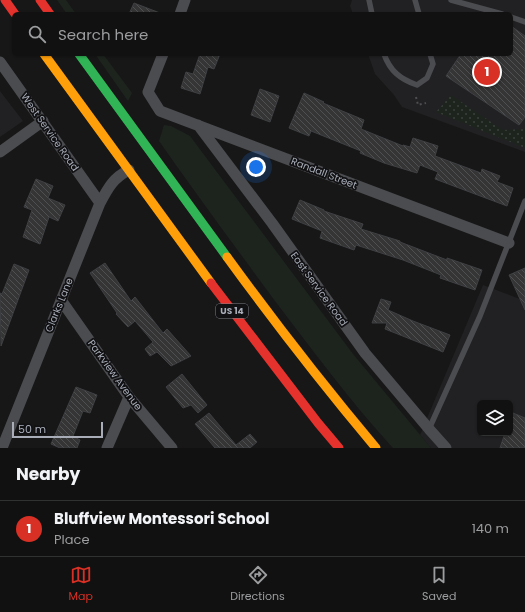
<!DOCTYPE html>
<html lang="en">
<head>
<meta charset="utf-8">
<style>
  :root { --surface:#111; --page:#1a1a1a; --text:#f1f3f6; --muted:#9c9d9f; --line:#303131; --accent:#d93025 }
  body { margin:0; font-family:Poppins,sans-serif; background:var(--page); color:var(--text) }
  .controls { position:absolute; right:12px; bottom:12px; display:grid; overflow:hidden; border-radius:6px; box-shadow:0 1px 3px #0004 }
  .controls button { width:36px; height:36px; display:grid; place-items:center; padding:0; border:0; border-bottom:1px solid var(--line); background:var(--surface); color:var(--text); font:20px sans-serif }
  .scale { position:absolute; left:12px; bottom:10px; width:91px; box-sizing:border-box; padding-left:4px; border:2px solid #a8adb8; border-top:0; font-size:11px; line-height:14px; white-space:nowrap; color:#a8adb8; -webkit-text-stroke:3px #111113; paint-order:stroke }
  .you { position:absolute; left:256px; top:167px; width:14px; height:14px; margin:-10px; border:3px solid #fff; border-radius:50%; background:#1a73e8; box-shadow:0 0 0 6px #1a73e833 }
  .badge { display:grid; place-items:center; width:26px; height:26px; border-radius:50%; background:var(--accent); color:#fff; font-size:13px; font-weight:700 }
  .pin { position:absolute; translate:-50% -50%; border:2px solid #fff; box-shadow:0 1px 4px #0006 }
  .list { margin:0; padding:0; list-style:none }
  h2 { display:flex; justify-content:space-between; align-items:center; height:52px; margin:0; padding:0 16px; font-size:17px }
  h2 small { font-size:13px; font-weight:400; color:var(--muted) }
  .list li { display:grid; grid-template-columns:26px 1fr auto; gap:12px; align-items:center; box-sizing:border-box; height:56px; padding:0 16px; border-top:1px solid var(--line) }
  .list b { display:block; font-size:15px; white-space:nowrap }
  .list p { margin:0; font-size:13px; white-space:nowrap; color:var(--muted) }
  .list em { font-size:13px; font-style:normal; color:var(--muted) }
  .icon { flex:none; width:22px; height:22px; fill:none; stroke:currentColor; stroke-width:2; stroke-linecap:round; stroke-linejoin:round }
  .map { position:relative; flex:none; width:525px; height:448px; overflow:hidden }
  .search { position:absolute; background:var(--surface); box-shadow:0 1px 3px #0004; left:12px; right:12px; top:12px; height:44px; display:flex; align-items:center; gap:10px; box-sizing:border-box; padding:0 14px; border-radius:6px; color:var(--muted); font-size:15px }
  .sheet { height:108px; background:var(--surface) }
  nav { display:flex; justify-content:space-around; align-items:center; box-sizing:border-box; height:56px; border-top:1px solid var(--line); background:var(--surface); font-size:11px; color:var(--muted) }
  nav a { display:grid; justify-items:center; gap:2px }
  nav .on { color:var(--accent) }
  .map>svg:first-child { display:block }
  .built { fill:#212123; fill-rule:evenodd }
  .grass { fill:#1d241e }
  .park { fill:url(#park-dots) }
  .building { fill:url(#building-back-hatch); stroke:#3f4043 }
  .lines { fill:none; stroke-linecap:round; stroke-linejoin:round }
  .path { stroke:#4d4e52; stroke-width:2; stroke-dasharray:2 3; stroke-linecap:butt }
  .lane { stroke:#4b4c50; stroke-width:5.5 }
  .street { stroke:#4b4c50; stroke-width:11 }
  .fast { stroke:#30b455; stroke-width:9 }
  .slow { stroke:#ff9f0a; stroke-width:9 }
  .jam { stroke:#e5322d; stroke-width:9 }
  .labels { text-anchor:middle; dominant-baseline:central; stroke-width:3.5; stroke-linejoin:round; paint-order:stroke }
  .shield { fill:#111113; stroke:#7b7e86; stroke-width:1 }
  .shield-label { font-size:9px; font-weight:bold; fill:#a8adb8 }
  .street-label { font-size:10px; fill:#a8adb8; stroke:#111113 }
</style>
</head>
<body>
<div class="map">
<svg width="525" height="448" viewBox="0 0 525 448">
  <defs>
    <pattern id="park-dots" width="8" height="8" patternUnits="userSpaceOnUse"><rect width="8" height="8" fill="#1d241e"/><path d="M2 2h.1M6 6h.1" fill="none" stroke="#3b413d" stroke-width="1.8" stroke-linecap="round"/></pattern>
    <pattern id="building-back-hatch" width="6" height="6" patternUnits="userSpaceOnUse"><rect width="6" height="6" fill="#353536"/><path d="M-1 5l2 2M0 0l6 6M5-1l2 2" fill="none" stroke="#4f5051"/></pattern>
  </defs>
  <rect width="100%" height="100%" fill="#171717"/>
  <path class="built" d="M352 0H525V152L402 107 394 95 375 74 368 54H511V14H353L350 6Z
    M0 91 23 121 0 137Z
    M483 285 525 301V448H431L420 435ZM480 403H510V433H480Z"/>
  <path class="grass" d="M57 0H66L76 14H67Z
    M95 54H103L132 93 128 101Z
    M164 125 171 126 190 136 353 354 431 448H393C351 402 313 351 275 301 236 248 197 195 159 141Z"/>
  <path class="park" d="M451 95 503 130 525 129V148L436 112Z"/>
  <path class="building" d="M134 3 160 13V14H129Z
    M511 26 525 36V117L519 125 446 76 461 54H511Z
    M200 54H220L214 69 208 67 200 94 181 88 186 72 193 74Z
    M260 89 279 96 270 122 251 115Z
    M304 93 324 102 323 103 364 120 361 129 403 146V145L410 147 413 138 438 146 435 156 481 173 482 169 500 176 497 182 513 188 507 206 435 179 438 172 420 165 417 173 384 163 360 153 361 151 311 131 309 136 289 128Z
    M36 179 53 186 48 198 65 205 58 221 49 217 40 244 23 237 32 210 24 207Z
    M300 200 324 210V211L363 224 361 229 400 241V242L447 260V258L482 270 475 290 440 278 441 275 403 260 356 245 354 250 320 238 322 231 292 219Z
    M105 263 131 301 135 297 163 333 167 329 191 356 171 366 157 352 150 356 145 349 153 342 135 321 128 327 116 314 117 313 90 273Z
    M14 264 29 270 1 346 0 293 2 294Z
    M525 268V310L509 275Z
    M381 299 391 302 388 310 413 321 450 335 443 352 385 329 387 323H372Z
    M182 374 207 405 198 413 191 405 183 408 166 387Z
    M76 387 97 395 90 413 83 411 73 436 80 440 77 448H60L51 444Z
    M209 413 236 445 250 434 257 442 250 448H215L195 424Z
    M513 413 525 418V448H500L505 433H510V420Z"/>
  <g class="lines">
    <path class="path" d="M416 97 418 105 426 103"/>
    <path class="lane" d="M369 0 372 14
      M415 0 419 14
      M451 0 502 14
      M511 17 525 22
      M384 54C390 71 400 79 417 85L427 78 433 64 430 54
      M429 429 480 316 525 201"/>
    <path class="street" d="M180 14 185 0
      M163 54 148 92 160 111 509 243
      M0 62 100 203
      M198 125 272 223 365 353 429 429 446 448
      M0 152 43 121
      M61 300 129 397 172 448
      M2 448 100 203C108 188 113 178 129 170
      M107 448 129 397"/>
    <path class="fast" d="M79 54 227 257"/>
    <path class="slow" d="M44 54 211 283
      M227 257C275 323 324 386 376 448"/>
    <path class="jam" d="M5 0 15 14
      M40 0 50 14
      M211 283 318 423 339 448"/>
  </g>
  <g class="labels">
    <rect class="shield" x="216" y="304" width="32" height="14" rx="3"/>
    <g class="shield-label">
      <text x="232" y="311">US 14</text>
    </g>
    <g class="street-label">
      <text transform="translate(50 132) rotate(55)">West Service Road</text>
      <text transform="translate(324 173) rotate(21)">Randall Street</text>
      <text transform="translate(319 289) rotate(54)">East Service Road</text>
      <text transform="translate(59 305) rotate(-68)">Clarks Lane</text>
      <text transform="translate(115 375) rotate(54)">Parkview Avenue</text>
    </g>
  </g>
</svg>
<div class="controls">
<button><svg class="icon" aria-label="layers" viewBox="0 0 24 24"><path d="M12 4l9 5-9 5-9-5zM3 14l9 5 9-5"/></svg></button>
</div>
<div class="scale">50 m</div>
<div class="you"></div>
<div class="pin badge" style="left:487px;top:72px">1</div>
<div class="search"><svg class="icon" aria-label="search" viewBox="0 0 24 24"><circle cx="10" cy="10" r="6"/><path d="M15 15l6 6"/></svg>Search here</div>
</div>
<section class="sheet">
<h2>Nearby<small></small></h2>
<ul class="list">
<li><span class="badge">1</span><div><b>Bluffview Montessori School</b><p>Place</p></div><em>140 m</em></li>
</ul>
</section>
<nav>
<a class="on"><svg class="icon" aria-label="map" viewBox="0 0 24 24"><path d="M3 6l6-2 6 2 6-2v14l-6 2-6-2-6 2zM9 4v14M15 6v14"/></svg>Map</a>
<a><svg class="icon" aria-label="directions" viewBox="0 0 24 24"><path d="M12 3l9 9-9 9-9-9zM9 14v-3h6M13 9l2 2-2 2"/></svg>Directions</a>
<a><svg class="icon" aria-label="saved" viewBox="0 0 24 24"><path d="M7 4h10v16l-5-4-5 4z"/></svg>Saved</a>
</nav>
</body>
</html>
